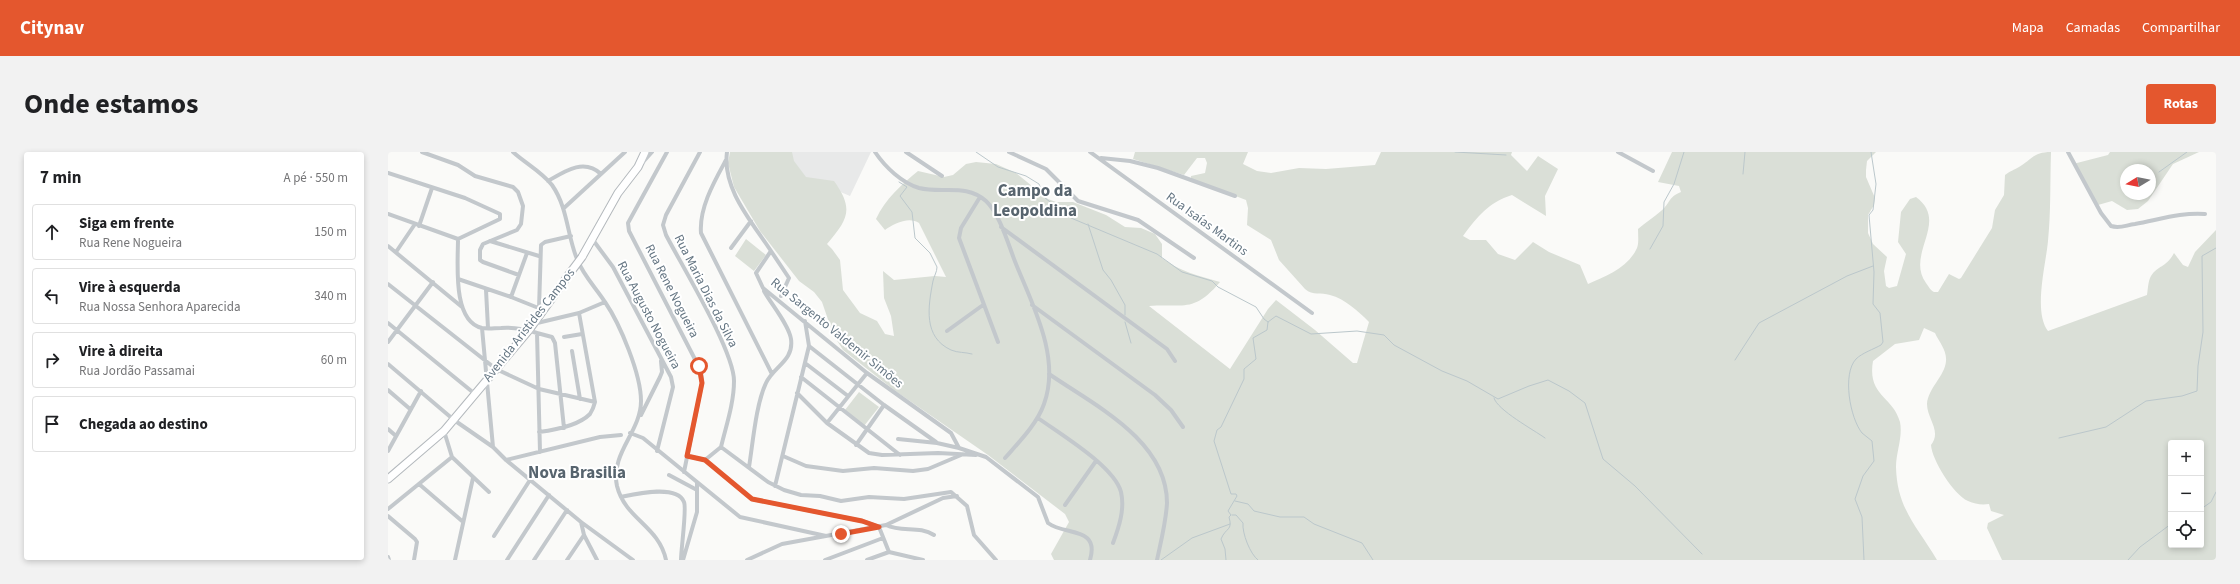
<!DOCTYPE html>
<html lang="pt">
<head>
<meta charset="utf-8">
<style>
  :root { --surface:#fff; --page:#f2f2f2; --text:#202124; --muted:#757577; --line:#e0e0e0; --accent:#e4572e }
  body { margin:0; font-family:"Source Sans 3",sans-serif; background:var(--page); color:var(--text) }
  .controls { position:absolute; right:12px; bottom:12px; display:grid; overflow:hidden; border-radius:4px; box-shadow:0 2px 6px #0003 }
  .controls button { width:36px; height:36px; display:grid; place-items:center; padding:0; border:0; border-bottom:1px solid var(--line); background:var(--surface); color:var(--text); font:20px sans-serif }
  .compass { position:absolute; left:1732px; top:12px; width:36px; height:36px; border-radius:50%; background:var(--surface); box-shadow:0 2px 6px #0003; rotate:260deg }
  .stop { position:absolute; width:12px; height:12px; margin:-9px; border:3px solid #e4572e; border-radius:50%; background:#fff }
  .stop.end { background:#e4572e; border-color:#fff; box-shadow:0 1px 4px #0008 }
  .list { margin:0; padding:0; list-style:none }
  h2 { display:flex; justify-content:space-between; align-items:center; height:52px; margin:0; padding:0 16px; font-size:17px }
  h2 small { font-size:13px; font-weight:400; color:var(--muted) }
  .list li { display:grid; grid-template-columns:26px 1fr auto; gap:12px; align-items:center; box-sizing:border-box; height:56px; margin:0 8px 8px; padding:0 8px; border:1px solid var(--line); border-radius:4px }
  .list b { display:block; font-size:15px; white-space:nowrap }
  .list p { margin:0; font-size:13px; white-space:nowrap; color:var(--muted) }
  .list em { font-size:13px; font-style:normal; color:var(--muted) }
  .icon { flex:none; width:22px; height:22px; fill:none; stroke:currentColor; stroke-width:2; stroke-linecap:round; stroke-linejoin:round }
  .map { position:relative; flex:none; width:1828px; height:408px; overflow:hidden; border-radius:4px }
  header { display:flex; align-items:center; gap:24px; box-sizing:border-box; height:56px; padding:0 20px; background:var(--accent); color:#fff }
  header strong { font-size:19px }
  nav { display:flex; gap:22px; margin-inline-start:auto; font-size:14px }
  .intro { display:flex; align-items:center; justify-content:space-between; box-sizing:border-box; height:96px; padding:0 24px }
  h1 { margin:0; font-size:28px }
  .button { padding:10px 18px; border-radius:4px; background:var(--accent); color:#fff; font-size:14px; font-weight:700 }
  main { display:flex; gap:24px; padding:0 24px }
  aside { flex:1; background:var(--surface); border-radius:4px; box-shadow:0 2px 6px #0003 }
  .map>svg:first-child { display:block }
  .built { fill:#e8e9e9 }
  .green { fill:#dadfd7; fill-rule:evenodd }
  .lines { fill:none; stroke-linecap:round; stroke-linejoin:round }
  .stream { stroke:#bbc7cb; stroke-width:1 }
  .trunk-casing { stroke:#b4b9bd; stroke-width:9 }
  .minor { stroke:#c3c8cc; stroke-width:4 }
  .trunk { stroke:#fff; stroke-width:7 }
  .trunk-bridge-casing { stroke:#b4b9bd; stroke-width:9; stroke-linecap:butt }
  .trunk-bridge { stroke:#fff; stroke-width:7 }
  .route { stroke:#e4572e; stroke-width:5 }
  .labels { text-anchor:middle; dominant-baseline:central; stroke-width:4; stroke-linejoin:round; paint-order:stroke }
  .street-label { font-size:13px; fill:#657683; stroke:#fff }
  .district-label { font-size:17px; font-weight:bold; fill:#57646e; stroke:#fff }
</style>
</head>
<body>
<header>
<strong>Citynav</strong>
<nav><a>Mapa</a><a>Camadas</a><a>Compartilhar</a></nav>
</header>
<div class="intro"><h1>Onde estamos</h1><a class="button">Rotas</a></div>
<main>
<aside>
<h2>7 min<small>A pé · 550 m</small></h2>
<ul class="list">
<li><svg class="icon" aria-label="ahead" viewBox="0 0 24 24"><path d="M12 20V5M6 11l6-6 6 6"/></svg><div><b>Siga em frente</b><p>Rua Rene Nogueira</p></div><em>150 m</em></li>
<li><svg class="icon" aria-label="left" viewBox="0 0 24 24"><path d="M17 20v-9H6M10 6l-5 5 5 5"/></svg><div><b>Vire à esquerda</b><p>Rua Nossa Senhora Aparecida</p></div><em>340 m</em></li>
<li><svg class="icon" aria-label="right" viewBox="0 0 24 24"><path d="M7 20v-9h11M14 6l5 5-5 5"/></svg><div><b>Vire à direita</b><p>Rua Jordão Passamai</p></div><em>60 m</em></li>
<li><svg class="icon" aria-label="arrive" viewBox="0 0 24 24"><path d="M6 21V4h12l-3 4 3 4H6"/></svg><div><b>Chegada ao destino</b></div></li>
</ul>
</aside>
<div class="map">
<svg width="1828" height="408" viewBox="0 0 1828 408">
  <rect width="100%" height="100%" fill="#fafaf8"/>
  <path class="built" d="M400 0H483L462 44 405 20Z"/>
  <path class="green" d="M342 0H404L406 9 418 25 446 29C467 58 459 68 439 92L444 97 452 108 455 138 472 161 489 169 497 182 506 184 503 164 496 146 495 119 506 128 547 124 558 125 531 71C521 64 505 72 497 78L488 67C497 47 514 32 530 19L556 25 565 23 578 12 588 10 608 12 628 21 660 47 668 50H685L718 63 737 75 753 76 767 82 774 92V106C791 119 811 124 832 130 805 162 795 151 761 154L842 217 880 157 888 148 927 178 965 211H969L981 170C970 159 957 147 942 143 933 140 925 144 917 137L891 108 883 88 859 73 860 56 858 48 803 27V24L817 21 819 11 817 6H809L796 23 745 7 747 0H860L855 12 869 19 883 21 911 16 938 17 987 13 993 0H1124L1123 3 1139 19 1150 4 1170 17 1157 44 1158 64 1124 43C1101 50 1089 65 1075 84L1082 88H1098L1110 102 1127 108 1145 90 1161 100 1192 113 1200 132C1218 124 1240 116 1249 96 1251 91 1250 83 1250 77 1258 70 1265 66 1273 59 1282 52 1280 45 1293 40L1291 34 1270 30 1284 0H1488L1479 9 1478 18V25L1487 46 1486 53 1480 63V81L1485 92 1499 105 1496 119 1498 134 1501 136 1509 134 1518 102 1510 90 1513 60 1522 47 1528 45C1562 70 1517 102 1538 131 1541 135 1542 138 1546 140H1550L1561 122 1571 127 1573 126 1604 76 1607 58 1616 43 1617 23C1622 19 1626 18 1631 15 1644 7 1646 0 1663 0 1662 30 1663 60 1660 89 1658 112 1645 160 1660 179L1759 143C1760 137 1760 129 1763 124 1770 113 1778 116 1786 101L1795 113 1800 115 1807 100 1828 78V408H1614L1599 376 1600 371 1616 363 1603 359 1601 352C1593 353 1587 352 1580 349 1565 342 1544 308 1543 293 1554 279 1539 267 1539 252 1540 236 1557 224 1558 209 1559 198 1551 190 1547 181L1536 176 1531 188 1507 192 1485 209C1479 244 1505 244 1512 270 1515 285 1508 300 1508 315 1509 357 1529 374 1549 408H666L663 402 681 370 677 362 600 303 506 238 455 198 445 182 434 150 426 140 411 129 372 79 346 35 340 11ZM1783 291H1813V393H1783Z
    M1722 0H1811L1785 12 1760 49 1750 57 1739 58 1724 49 1710 53 1685 12 1720 3ZM1738 18H1762V42H1738Z
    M358 87 378 103 366 119 347 104Z
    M471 240 491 255 476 274 457 258Z"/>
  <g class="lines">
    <path class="stream" d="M588 0 610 15 638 24 651 32 657 46 683 66 769 102 794 120 824 129 830 135 868 155 876 167 880 170
      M1067 0 1118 3
      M1771 20 1799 0
      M1355 22 1357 0
      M511 30 519 35 512 44 524 60 527 86 542 101 549 115C549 120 546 124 545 129 540 155 535 185 563 198 570 201 577 200 584 202
      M700 72 715 118 723 128 737 153V163
      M1262 97 1275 74 1276 50 1286 32 1296 0
      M737 170 743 191
      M1347 208 1371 171 1459 124 1485 114
      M1106 246C1109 258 1146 278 1157 286
      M1671 286 1718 275 1758 249 1794 244 1809 239 1810 214 1815 180 1814 104 1828 96
      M847 349 860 352 866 359 892 365H916L926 372 974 391 985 408
      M1813 357 1823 350 1828 340
      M844 363H848L855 371C854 381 862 402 870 408
      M773 408 804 386 842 372
      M838 408 837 397 833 387C838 375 845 379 841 365L843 363 840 359 849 344 848 342H843L826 289 829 278 833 275 856 227V217L868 207 865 186 879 178 880 170 888 164 923 182 969 179 996 183 1006 193 1054 219 1079 229 1110 247 1141 234 1160 228 1181 239 1197 251 1215 307 1247 334 1314 402
      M1476 408 1474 365 1467 347 1475 324 1486 309 1484 289C1481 286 1477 284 1474 281 1462 266 1454 222 1468 207 1474 201 1486 197 1493 193L1495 190 1492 161 1485 152 1486 120 1481 63 1485 58 1488 32 1483 0
      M1740 408 1752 395 1783 372"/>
    <defs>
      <path id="trunk" d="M194 105 230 41 250 15 257 0
        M0 327 56 279 141 178 182 121"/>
    </defs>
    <use href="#trunk" class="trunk-casing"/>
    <path class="minor" d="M34 0 70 13 87 24 125 35 130 40 135 54 133 72 129 78 95 92 92 98V108L95 110 131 123
      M125 0C137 11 154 20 164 33 180 56 179 83 189 107 195 123 208 136 217 150 232 172 253 222 253 249 253 280 222 301 229 334 237 367 271 374 278 408
      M279 0 240 71 241 79 313 219 314 231 296 320
      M312 0 278 63 275 73 278 83C294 114 346 199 346 229 346 251 338 274 333 295
      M339 0C334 37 364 70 383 99L368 121 375 136 479 221 563 281 571 296
      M487 0C497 15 514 31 531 36 555 42 578 31 598 49 612 62 621 95 628 112 645 154 673 206 656 252 649 272 631 290 617 306
      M518 0 554 24
      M621 0 658 17 690 49 750 68 806 106
      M702 0 924 161
      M1230 0 1265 19
      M1680 0 1713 61 1723 74C1732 77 1738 73 1747 72 1770 68 1794 60 1817 62
      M713 6 742 9 770 16 847 44
      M338 8C326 30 311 56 313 81L384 222
      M255 10 264 0
      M0 21 77 46 112 62V67L70 87
      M160 29C177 19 196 6 213 22
      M592 45 573 76 571 86 610 190
      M176 56 237 0
      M0 62 70 87
      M31 74 44 36
      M613 75 779 197 787 209
      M70 87C70 111 64 169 94 176 100 177 107 176 113 176 126 175 137 177 149 181L152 300
      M205 88 225 115 283 225 285 235 269 299
      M102 89 151 104
      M0 94 74 155
      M343 96 363 69
      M383 99 401 126 393 144
      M8 100 27 72
      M70 127 123 145 153 157
      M0 132 108 217 151 237 207 250
      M98 138 100 176
      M123 145 139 101
      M644 153 767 243 783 258 795 275
      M151 157 153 93 157 90 183 84
      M0 171 87 242
      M145 172 191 161 217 150
      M94 176 105 295
      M559 179 595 153
      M149 181 164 185 167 191 176 276
      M176 185 194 182
      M0 190 45 130
      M421 194 496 253 548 290
      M184 199 192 247
      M417 211 460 244
      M0 212 66 268 105 295 118 308 193 370 245 408
      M661 222C706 253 779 288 779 351 778 370 773 389 769 408
      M413 225 512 303
      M0 238 22 257
      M409 241 439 271 481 301 494 303 550 301 588 303
      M253 263 272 225 274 220 273 209
      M650 266C672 282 726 314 733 340 737 357 731 375 725 391
      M439 271 479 221
      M0 277 8 284
      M56 279 64 305 101 340
      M151 280C167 278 190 274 202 262 204 259 206 254 207 250L191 161
      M242 281 255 286 352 365 438 384
      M510 287 549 291 571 296 598 305 650 345 660 371C677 384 712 374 702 408
      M468 293 496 253
      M333 295 380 330 396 338 413 343 432 344 453 349 481 345 516 347 563 340 579 354 586 383 608 408
      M0 299 33 239
      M299 304 317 308 364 347 474 369 491 375
      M395 304 418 314 455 319 486 316 525 319 540 317 573 303
      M118 308 212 285 233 283
      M317 308 333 295
      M361 315C365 290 368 252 378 231 386 214 406 209 403 187 401 173 383 152 376 139
      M281 323 309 338
      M31 332 74 369
      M387 334 421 194 417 169
      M233 345C247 342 289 332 296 350 299 356 293 397 293 408
      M677 353 708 309
      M0 357 64 305
      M0 364 27 387 29 390 26 408
      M193 370 196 383 209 408
      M498 373 555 346 569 344
      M491 375 501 400
      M106 384 142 328
      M501 400 535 408
      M0 405 1 408
      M67 408 85 326
      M119 408 161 343
      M146 408 179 358
      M179 408 196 383
      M295 408 309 360V330
      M359 408 394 392 498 373C514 381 531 373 546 383
      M437 408 495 386
      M479 408 501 400"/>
    <use href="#trunk" class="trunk"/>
    <defs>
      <path id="trunk-bridge" d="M182 121 194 105"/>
    </defs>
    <use href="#trunk-bridge" class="trunk-bridge-casing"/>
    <use href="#trunk-bridge" class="trunk-bridge"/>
  </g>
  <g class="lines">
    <path class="route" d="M311 214 314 231 299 304 317 308 364 347 474 369 491 375 453 382"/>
  </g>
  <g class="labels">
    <g class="street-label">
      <text transform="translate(819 72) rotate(36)">Rua Isaías Martins</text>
      <text transform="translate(284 139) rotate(63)">Rua Rene Nogueira</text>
      <text transform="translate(318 139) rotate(63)">Rua Maria Dias da Silva</text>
      <text transform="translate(261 163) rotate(62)">Rua Augusto Nogueira</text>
      <text transform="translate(141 173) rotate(-52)">Avenida Aristides Campos</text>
      <text transform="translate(449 181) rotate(39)">Rua Sargento Valdemir Simões</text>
    </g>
    <g class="district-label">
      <text x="647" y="39">Campo da<tspan x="647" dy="20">Leopoldina</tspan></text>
      <text x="189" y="321">Nova Brasilia</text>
    </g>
  </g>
</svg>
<div class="controls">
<button>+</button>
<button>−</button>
<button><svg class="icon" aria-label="locate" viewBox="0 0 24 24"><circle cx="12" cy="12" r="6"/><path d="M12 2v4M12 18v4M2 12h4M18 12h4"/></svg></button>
</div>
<svg class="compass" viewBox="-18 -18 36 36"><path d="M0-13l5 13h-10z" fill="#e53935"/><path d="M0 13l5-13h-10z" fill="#757577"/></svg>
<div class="stop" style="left:311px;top:214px"></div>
<div class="stop end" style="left:453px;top:382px"></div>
</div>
</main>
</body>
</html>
